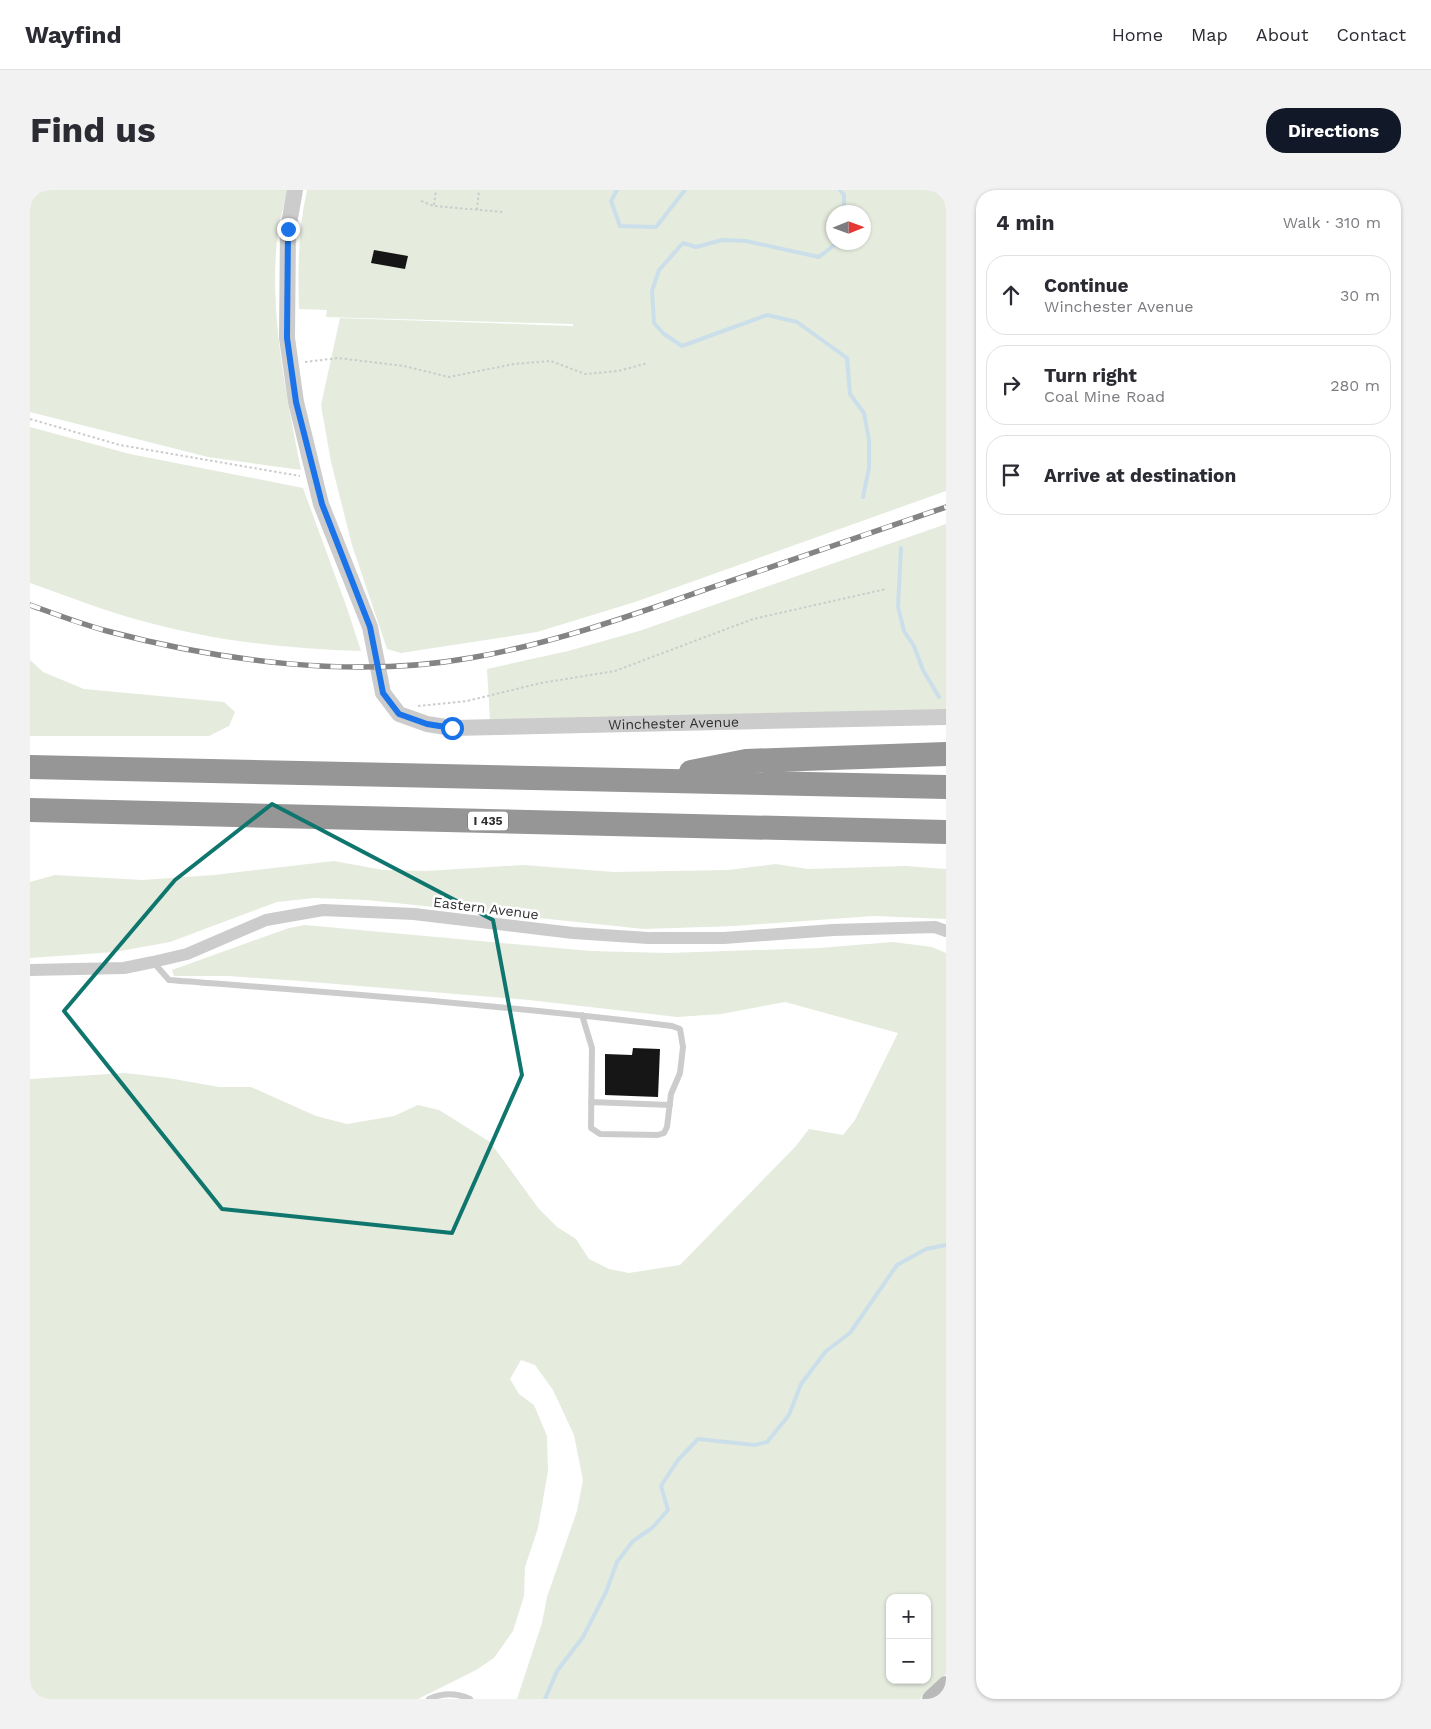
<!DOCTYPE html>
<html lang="en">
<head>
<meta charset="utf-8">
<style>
  :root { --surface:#fff; --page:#f2f2f3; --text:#2b2b33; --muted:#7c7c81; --line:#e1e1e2; --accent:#111827 }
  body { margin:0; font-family:"Work Sans",sans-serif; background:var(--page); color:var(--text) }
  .controls { position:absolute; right:15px; bottom:15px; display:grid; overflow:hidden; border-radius:10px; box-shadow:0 1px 4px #0004 }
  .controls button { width:45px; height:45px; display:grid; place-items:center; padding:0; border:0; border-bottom:1px solid var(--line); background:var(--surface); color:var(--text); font:25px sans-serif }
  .compass { position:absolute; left:796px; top:15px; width:45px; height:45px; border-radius:50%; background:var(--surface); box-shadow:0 1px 4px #0004; rotate:89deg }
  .stop { position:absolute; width:15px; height:15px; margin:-11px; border:4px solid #1a73e8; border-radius:50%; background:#fff }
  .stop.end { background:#1a73e8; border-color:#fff; box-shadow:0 1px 5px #0008 }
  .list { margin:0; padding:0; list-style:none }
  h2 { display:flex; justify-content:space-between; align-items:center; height:65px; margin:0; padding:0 20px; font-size:21px }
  h2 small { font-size:16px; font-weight:400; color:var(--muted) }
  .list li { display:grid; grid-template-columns:32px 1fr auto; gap:15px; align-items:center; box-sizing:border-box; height:80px; margin:0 10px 10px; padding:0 10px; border:1px solid var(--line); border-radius:20px }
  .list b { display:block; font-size:19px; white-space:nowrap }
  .list p { margin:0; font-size:16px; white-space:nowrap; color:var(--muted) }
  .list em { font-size:16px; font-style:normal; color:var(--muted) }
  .icon { flex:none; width:28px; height:28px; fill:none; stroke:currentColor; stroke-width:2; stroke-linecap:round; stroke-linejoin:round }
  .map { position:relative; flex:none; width:916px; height:1509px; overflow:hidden; border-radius:20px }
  header { display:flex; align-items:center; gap:30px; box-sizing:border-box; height:70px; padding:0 25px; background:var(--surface); border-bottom:1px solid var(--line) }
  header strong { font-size:24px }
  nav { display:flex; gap:28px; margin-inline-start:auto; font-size:18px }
  .intro { display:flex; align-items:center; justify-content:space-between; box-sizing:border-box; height:120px; padding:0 30px }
  h1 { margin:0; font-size:35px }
  .button { padding:12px 22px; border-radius:20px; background:var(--accent); color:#fff; font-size:18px; font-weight:700 }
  main { display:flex; gap:30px; padding:0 30px }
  aside { flex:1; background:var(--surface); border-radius:20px; box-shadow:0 1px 4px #0004 }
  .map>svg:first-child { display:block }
  .green { fill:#e5ebdd; fill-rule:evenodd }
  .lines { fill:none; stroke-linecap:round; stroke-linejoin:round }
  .stream { stroke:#cbdfea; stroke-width:4 }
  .building { fill:#161616 }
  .path { stroke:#ccc; stroke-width:2; stroke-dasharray:2.5 2.5; stroke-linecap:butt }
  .service { stroke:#ccc; stroke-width:6 }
  .minor { stroke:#ccc; stroke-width:12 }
  .tertiary { stroke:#ccc; stroke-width:16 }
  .secondary { stroke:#b9b9b9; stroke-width:18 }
  .motorway { stroke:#969696; stroke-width:24 }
  .rail-casing { stroke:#848484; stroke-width:5.5 }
  .rail { stroke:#fff; stroke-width:4; stroke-dasharray:11; stroke-linecap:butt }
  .route { stroke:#1a73e8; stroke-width:6 }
  .marked { fill:none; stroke:#0f766e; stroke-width:4; stroke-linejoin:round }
  .labels { text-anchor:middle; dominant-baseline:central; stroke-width:5; stroke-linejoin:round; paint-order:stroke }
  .shield { fill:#fff; stroke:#6d6d6d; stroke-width:1 }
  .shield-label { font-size:12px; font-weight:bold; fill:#2f2f2f }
  .street-label { font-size:14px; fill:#2f2f2f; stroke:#fff }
</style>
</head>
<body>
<header>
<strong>Wayfind</strong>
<nav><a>Home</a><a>Map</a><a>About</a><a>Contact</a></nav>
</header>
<div class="intro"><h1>Find us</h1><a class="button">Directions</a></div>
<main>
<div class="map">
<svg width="916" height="1509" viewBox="0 0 916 1509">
  <rect width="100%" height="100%" fill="#fff"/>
  <path class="green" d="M0 0H258C255 13 250 27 248 41 238 121 256 202 271 280L178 267 0 222Z
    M277 0H916V301L605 412 507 442 371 463 357 459 322 355 301 272 291 215 310 128 543 136V134L296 127 297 120 269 119C268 79 268 40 277 0ZM804 22H834V52H804Z
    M0 237 100 264 273 298 317 418 331 461C259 459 185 451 116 432 77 422 38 406 0 393Z
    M916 334V520L460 530 457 479 538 461 609 441Z
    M0 470 13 482 54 499 194 512 205 522 199 536 179 546H0Z
    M304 671 353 680 396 681 493 675 584 682 698 680 746 674 778 679 876 676 916 679V729L844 726 704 736 614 739 337 710 284 708 247 712 140 752 85 762 0 768V692L25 685 112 690 184 685Z
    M275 735 561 761 638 763 789 758 863 752 902 757 916 763V1484L890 1509H487L512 1433 517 1407 547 1321 553 1290 544 1245 523 1200 505 1175 491 1170 480 1189 489 1204 504 1215 517 1246 518 1281 508 1338 495 1377 494 1406 483 1441 464 1468 446 1480 388 1509H0V889L95 883 138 888 189 897H221L286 926 317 934 364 926 388 915 409 920 460 952 509 1019 527 1037 546 1049 559 1069 579 1079 599 1083 650 1075 765 957 779 939 813 945 825 930 868 843 755 812 691 824 647 827 499 810 270 791 199 786H144L142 780 259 738ZM860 1408H897V1490H860Z"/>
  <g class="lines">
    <path class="stream" d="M587 0 581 11 590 36 626 37 655 0
      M810 0 814 5V22
      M808 52 789 67 716 51 692 50 666 57 653 53 629 80 622 101 624 133 634 144 652 156 737 125 767 132 817 168 820 204 834 223 839 250V278L833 307
      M871 358 868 417 874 441 884 456 893 480 909 507
      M515 1509 527 1481 553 1447 576 1402 587 1372 603 1351 622 1338 638 1320 631 1296 648 1270 668 1249 725 1255 737 1252 759 1225 771 1194 796 1161 820 1143 867 1075 896 1059 916 1055"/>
  </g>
  <path class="building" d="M344 60 378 66 375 79 341 73Z
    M603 858 630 859 628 907 575 905V864L602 865Z"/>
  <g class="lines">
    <path class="path" d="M391 11 404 16 473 22
      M404 15 406 0
      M447 20 449 0
      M275 172 308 168 374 176 419 187 484 174 521 171 555 184 588 181 618 173
      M0 229 90 255 270 286
      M388 516 437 511 511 493 585 481 723 429 856 399"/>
    <path class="service" d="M124 773 139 790C307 803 475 815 642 836L650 839 653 857 650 883 641 904 637 937 634 943 628 945 570 944 561 938 562 858 552 825
      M561 912 640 915
      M399 1509C412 1503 427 1503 440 1509"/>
    <path class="minor" d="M0 780 94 778 123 772 157 764 236 730 293 720 384 724 543 743 618 748H694L803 740 905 737 916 741"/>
    <path class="tertiary" id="s1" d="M265 0 258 39 257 148 266 212 291 314 340 437 353 503 369 524 397 534 422 538 916 527"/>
    <path class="secondary" d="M901 1509 916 1495"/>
    <path class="motorway" d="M0 577 916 597
      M661 582 716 571 916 564
      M0 620 916 642"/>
    <defs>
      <path id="rail" d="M0 415C25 424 51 434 77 441 190 471 323 489 440 468 521 454 600 426 677 399 757 372 836 344 916 317"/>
    </defs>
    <use href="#rail" class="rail-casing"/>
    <use href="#rail" class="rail"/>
  </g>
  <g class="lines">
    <path class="route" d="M258 39 257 148 266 212 292 314 340 437 353 503 369 524 397 534 422 538"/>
  </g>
  <path class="marked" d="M242 614 463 730 492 885 422 1043 192 1019 34 821 145 690Z"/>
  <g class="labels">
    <rect class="shield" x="438" y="621.5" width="40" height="19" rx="4"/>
    <g class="shield-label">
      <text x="458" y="631">I 435</text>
    </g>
    <g class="street-label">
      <text stroke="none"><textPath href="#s1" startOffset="821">Winchester Avenue</textPath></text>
      <text transform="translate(456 718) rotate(7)">Eastern Avenue</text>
    </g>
  </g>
</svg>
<div class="controls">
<button>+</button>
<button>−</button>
</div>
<svg class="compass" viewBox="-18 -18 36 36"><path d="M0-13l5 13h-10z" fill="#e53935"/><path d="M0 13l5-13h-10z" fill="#7c7c81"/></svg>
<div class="stop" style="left:422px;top:538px"></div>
<div class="stop end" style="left:258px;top:39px"></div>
</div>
<aside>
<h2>4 min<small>Walk · 310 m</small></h2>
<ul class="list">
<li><svg class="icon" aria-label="ahead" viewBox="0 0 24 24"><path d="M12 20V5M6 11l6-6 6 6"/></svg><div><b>Continue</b><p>Winchester Avenue</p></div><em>30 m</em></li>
<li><svg class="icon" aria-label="right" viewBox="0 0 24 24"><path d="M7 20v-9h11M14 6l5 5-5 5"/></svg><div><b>Turn right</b><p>Coal Mine Road</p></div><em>280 m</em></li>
<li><svg class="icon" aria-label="arrive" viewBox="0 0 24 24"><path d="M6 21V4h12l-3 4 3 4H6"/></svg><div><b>Arrive at destination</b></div></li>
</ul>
</aside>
</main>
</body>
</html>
